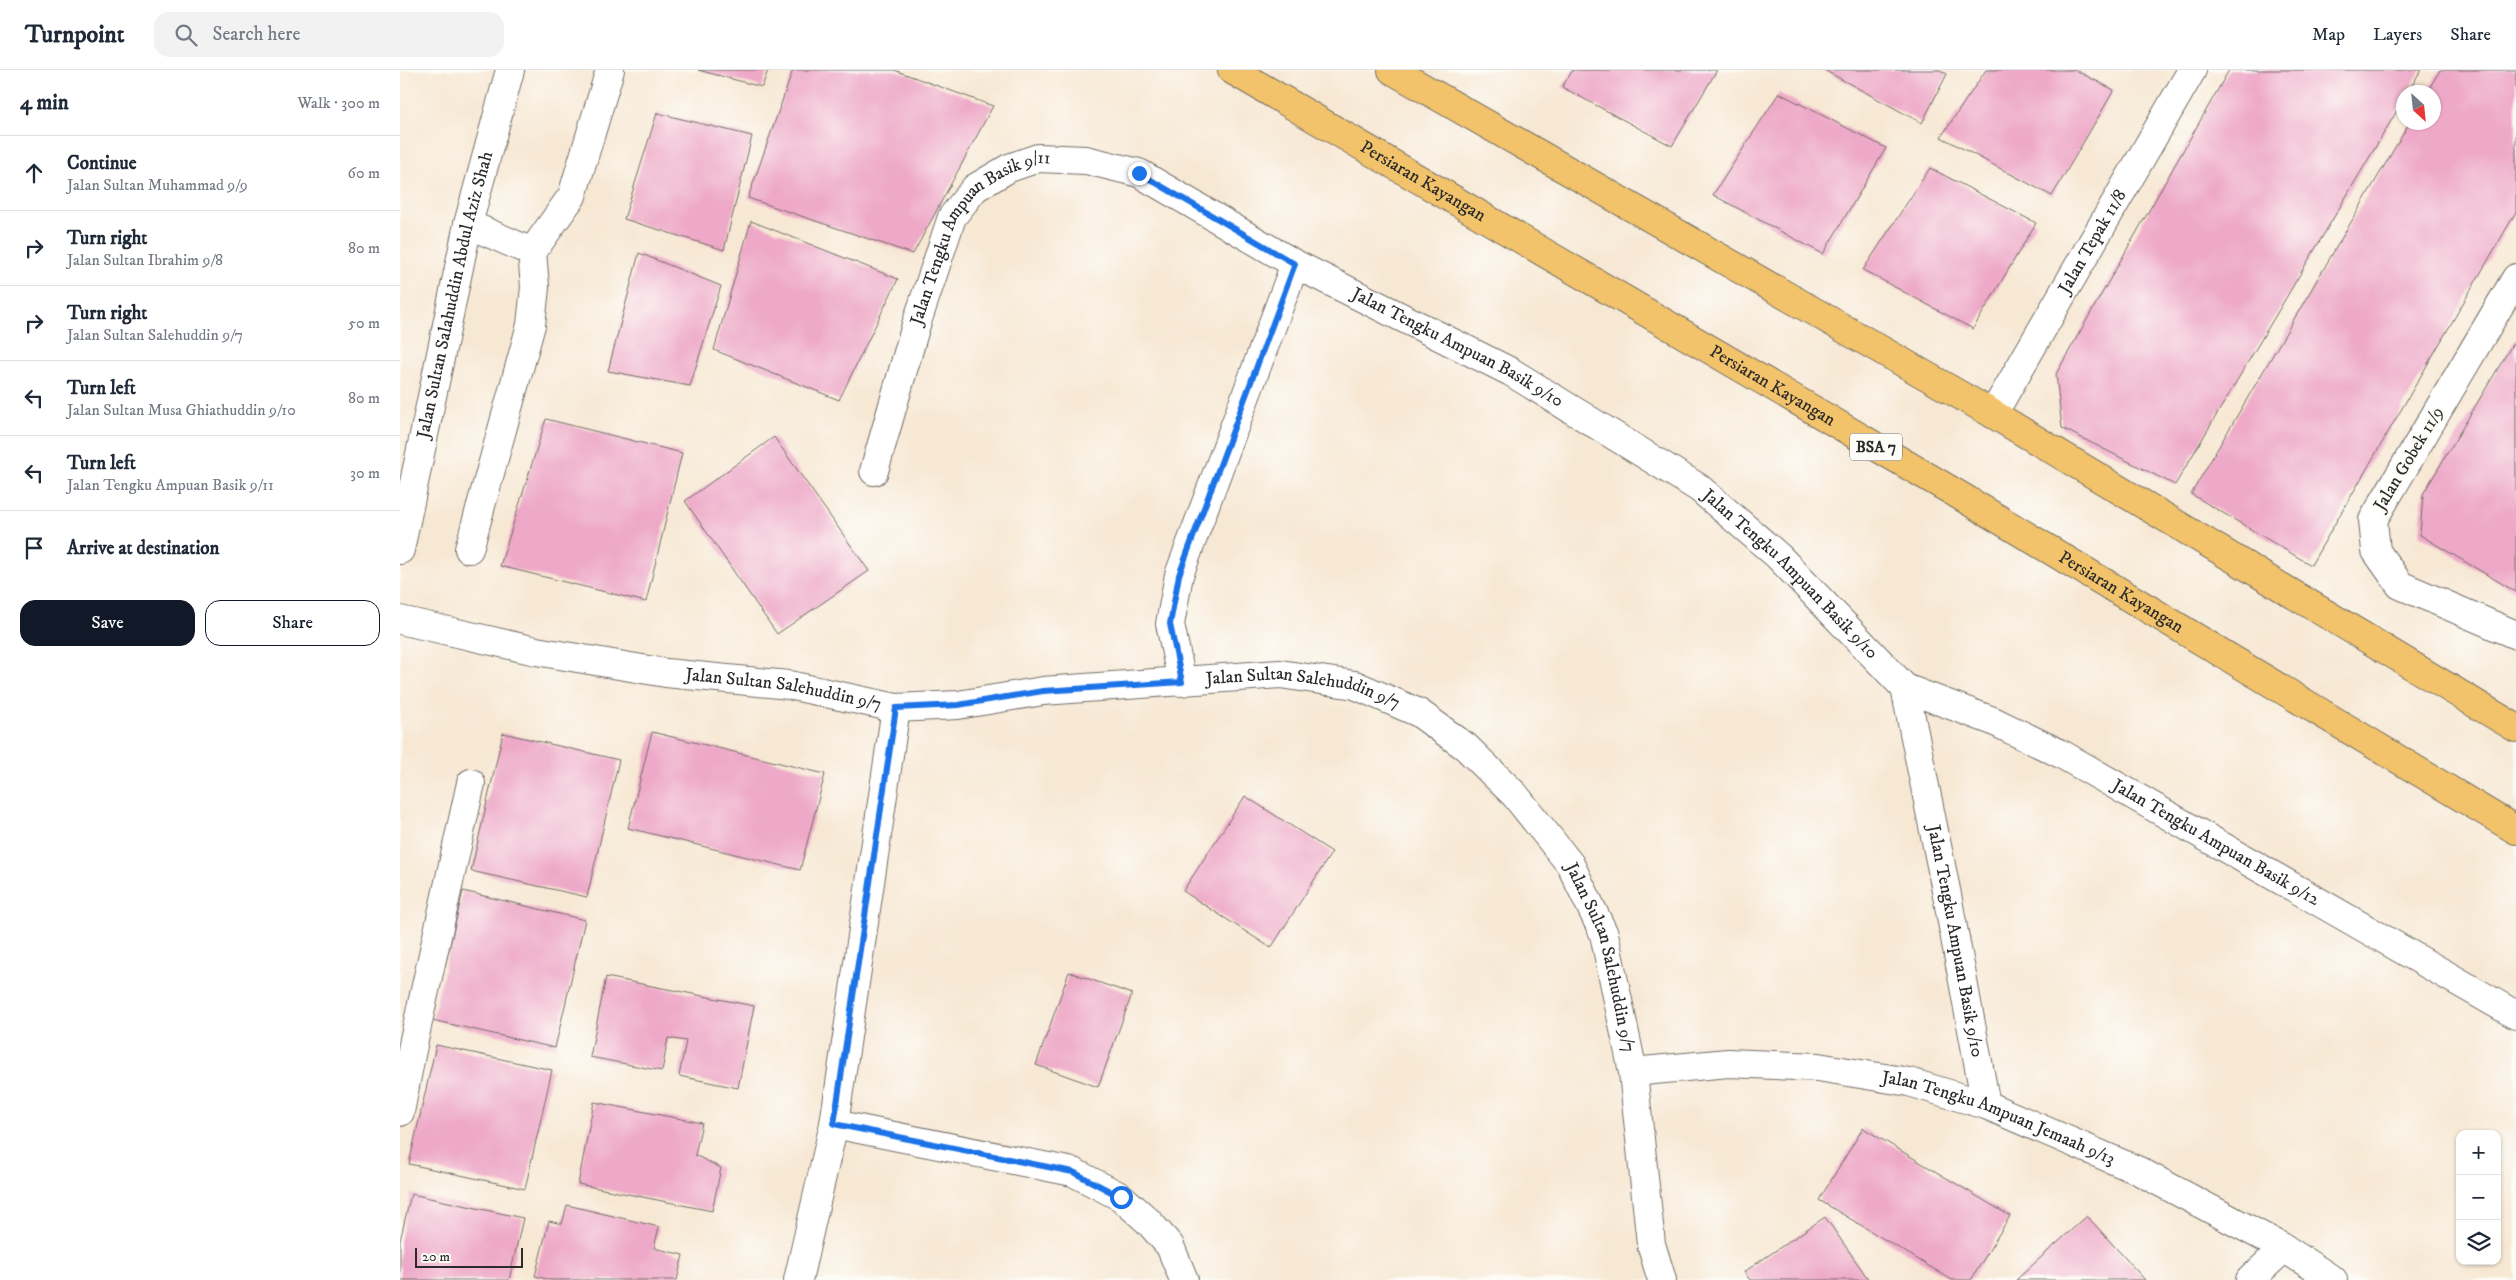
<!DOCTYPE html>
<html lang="en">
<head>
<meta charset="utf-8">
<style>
  :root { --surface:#fff; --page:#f2f2f3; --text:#1f2937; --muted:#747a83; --line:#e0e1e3; --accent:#111827 }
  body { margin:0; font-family:"IM FELL DW Pica",serif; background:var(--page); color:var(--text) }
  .controls { position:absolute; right:15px; bottom:15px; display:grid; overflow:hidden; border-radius:10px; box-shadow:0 1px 4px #0004 }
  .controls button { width:45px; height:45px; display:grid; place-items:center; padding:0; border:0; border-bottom:1px solid var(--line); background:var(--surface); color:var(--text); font:25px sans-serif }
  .compass { position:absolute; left:1996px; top:15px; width:45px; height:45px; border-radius:50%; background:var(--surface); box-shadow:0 1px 4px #0004; rotate:153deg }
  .scale { position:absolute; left:15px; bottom:12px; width:108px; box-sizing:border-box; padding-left:5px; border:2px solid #2b2b2b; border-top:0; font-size:14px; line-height:18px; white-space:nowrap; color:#2b2b2b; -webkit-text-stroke:4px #fdfcf7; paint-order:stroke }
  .stop { position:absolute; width:15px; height:15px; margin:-11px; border:4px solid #1a73e8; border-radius:50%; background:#fff }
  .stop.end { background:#1a73e8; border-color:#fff; box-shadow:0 1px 5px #0008 }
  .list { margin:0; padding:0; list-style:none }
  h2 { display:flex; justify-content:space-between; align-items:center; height:65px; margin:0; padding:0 20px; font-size:21px }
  h2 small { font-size:16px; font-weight:400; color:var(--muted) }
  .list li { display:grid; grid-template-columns:32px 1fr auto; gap:15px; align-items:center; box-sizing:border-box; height:75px; padding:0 20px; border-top:1px solid var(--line) }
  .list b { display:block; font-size:19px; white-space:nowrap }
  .list p { margin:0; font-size:16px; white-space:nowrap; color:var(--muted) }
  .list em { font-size:16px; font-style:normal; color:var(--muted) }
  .actions { display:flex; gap:10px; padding:15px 20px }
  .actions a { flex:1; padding:11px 0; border:1px solid var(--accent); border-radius:15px; text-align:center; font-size:18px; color:var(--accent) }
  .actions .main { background:var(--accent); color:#fff }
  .icon { flex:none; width:28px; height:28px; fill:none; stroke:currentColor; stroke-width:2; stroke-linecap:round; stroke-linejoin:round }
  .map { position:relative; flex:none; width:2116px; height:1210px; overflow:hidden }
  header { display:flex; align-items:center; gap:30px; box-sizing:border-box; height:70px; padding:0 25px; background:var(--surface); border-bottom:1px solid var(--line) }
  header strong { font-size:24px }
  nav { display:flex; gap:28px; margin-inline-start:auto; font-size:18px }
  .search { width:350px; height:45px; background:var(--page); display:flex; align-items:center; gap:12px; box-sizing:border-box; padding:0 18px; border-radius:15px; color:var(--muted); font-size:19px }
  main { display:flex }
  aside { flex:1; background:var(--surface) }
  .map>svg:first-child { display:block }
  .building { fill:#eea9c8 }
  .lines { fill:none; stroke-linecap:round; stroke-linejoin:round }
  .minor-casing { stroke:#726d66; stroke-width:30 }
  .major-casing { stroke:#726d66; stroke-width:30 }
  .minor { stroke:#fff; stroke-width:28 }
  .major { stroke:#f2c36a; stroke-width:28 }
  .route { stroke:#1a73e8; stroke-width:6 }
  .labels { text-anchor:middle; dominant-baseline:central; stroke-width:5; stroke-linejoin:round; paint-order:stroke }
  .shield { fill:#fdfcf7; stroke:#6a6a68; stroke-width:1 }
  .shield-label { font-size:16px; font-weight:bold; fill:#2b2b2b }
  .street-label { font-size:18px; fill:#2b2b2b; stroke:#fdfcf7 }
</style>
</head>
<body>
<header>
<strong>Turnpoint</strong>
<div class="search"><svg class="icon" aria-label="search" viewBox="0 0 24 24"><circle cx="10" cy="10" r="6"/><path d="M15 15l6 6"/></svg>Search here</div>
<nav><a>Map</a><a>Layers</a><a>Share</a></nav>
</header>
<main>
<aside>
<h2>4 min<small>Walk · 300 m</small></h2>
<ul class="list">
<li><svg class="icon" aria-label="ahead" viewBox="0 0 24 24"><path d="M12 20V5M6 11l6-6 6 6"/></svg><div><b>Continue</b><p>Jalan Sultan Muhammad 9/9</p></div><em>60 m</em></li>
<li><svg class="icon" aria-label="right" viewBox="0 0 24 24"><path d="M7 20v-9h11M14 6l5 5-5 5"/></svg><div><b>Turn right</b><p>Jalan Sultan Ibrahim 9/8</p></div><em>80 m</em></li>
<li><svg class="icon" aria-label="right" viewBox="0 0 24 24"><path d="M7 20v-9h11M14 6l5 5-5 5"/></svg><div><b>Turn right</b><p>Jalan Sultan Salehuddin 9/7</p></div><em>50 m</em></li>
<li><svg class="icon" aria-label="left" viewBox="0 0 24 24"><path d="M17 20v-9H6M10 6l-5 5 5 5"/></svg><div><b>Turn left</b><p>Jalan Sultan Musa Ghiathuddin 9/10</p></div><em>80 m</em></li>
<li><svg class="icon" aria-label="left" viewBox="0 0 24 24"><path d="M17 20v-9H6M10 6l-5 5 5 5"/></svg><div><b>Turn left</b><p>Jalan Tengku Ampuan Basik 9/11</p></div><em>30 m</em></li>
<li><svg class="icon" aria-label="arrive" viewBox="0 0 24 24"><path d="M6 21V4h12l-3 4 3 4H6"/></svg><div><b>Arrive at destination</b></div></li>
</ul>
<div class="actions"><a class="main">Save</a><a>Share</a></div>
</aside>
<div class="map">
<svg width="2116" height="1210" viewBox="0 0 2116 1210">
  <rect width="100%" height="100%" fill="#fdfcf7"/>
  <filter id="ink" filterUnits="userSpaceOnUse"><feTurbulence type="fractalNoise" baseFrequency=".02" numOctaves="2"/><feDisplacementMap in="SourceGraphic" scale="10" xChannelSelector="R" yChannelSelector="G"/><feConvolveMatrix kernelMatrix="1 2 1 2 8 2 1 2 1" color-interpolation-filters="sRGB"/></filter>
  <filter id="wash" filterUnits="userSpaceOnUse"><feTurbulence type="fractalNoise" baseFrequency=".0096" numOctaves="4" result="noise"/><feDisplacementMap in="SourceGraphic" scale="20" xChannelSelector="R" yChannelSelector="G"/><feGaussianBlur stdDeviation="1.12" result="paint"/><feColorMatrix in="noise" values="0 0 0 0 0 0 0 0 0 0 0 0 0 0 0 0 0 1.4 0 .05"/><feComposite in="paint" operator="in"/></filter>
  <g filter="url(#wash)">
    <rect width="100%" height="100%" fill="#f7e8d4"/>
    <g id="blocks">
      <path class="building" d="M298 0H368L362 17Z
        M393 0H494L593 36 513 184 348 128Z
        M1173 0H1317L1272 76 1162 17Z
        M1424 0H1540L1547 4 1522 53Z
        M1586 0H1675L1714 20 1652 126 1541 67Z
        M1829 0H2021L2008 22H2004V29L1775 415 1662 358 1656 304Z
        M2040 0H2116V142L1911 495 1791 424 2010 52H2034V22H2027Z
        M1379 23 1486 78 1423 184 1313 125Z
        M257 43 352 66 324 180 224 149Z
        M1530 98 1636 153 1573 259 1463 200Z
        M351 151 498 209 439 330 314 280Z
        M239 183 321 216 290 316 208 301Z
        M2116 268V522L2020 465 2023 424Z
        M146 349 282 383 246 532 100 496Z
        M374 367 469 501 377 564 285 431Z
        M252 662 425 704 400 800 228 758Z
        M103 663 219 690 187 827 71 801Z
        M845 726 932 782 871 878 783 821Z
        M63 821 185 850 155 978 32 950Z
        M669 902 732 924 698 1017 636 995Z
        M206 907 354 936 338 1018 279 1006 286 971 268 968 262 1001 190 987Z
        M36 975 152 1000 125 1119 9 1094Z
        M194 1032 302 1053 295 1085 321 1098 312 1141 178 1114Z
        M1463 1058 1610 1146 1571 1210H1552L1419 1130Z
        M11 1124 123 1148 109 1210H0V1171Z
        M167 1135 259 1157 254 1178 283 1185 277 1210H151L135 1206 149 1151 162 1154Z
        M1687 1146 1745 1210H1616Z
        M1425 1147 1469 1210H1350L1344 1202Z"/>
    </g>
  </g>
  <g filter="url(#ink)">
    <use href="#blocks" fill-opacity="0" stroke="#726d66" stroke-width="1"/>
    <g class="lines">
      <defs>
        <g id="minor">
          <path d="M68 154 132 182 172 126 210 0"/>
          <path d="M2116 208 1973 450 1976 481 2000 515 2116 565"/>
          <path id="s1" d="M1593 344 1792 0"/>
          <path id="s2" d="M474 401 516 255 552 147 575 118 609 98 638 88 686 90 739 103 895 194 1111 302 1299 418 1378 486 1505 618 1547 825 1586 1035"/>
          <path d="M69 479 131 255 135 217 132 182"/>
          <path id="s3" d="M0 480 68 154 110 0"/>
          <path id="s4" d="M0 550 136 581 266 603 389 615 496 638 558 635 643 621 880 604 955 615 1019 643 1066 677 1115 725 1170 794 1204 864 1233 1002 1251 1174 1262 1210"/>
          <path d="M782 612 770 554 779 505 895 194"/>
          <path id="s5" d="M1505 618 1593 651 1663 685 2116 945"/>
          <path id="s6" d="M1233 1002 1328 993 1418 997 1509 1012 1586 1035 1739 1101 1884 1178 1933 1210"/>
          <path d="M0 1042 14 970 71 713"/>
          <path d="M434 1054 673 1102 721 1127 748 1151 770 1176 784 1210"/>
          <path d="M398 1210 434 1054 496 638"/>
          <path d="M1850 1210 1884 1178"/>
        </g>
        <g id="major">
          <path id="s7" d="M832 0 1557 424 2116 760"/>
          <path d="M992 0 1593 344 2116 658"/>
        </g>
      </defs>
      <use href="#minor" class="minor-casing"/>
      <use href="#major" class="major-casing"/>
      <use href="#minor" class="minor"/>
      <use href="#major" class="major"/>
    </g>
  </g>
  <g class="lines" filter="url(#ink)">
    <path class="route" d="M721 1127 673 1102 434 1054 496 638 558 635 643 621 782 612 770 554 779 505 895 194 739 103"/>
  </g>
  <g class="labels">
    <rect class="shield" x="1450" y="363.5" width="52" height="27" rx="4"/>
    <g class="shield-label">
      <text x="1476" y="377">BSA 7</text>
    </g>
    <g class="street-label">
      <text stroke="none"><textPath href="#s7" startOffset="221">Persiaran Kayangan</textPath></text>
      <text stroke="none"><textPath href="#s1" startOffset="199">Jalan Tepak 11/8</textPath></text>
      <text stroke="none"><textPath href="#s2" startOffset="269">Jalan Tengku Ampuan Basik 9/11</textPath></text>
      <text stroke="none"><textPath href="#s3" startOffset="261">Jalan Sultan Salahuddin Abdul Aziz Shah</textPath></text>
      <text stroke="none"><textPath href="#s2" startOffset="839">Jalan Tengku Ampuan Basik 9/10</textPath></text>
      <text stroke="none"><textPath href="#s7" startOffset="626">Persiaran Kayangan</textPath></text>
      <text transform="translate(2009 389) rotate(-59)">Jalan Gobek 11/9</text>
      <text stroke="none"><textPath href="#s2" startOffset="1244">Jalan Tengku Ampuan Basik 9/10</textPath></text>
      <text stroke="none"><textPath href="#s7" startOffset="1031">Persiaran Kayangan</textPath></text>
      <text stroke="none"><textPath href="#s4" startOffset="390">Jalan Sultan Salehuddin 9/7</textPath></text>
      <text stroke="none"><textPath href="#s4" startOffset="915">Jalan Sultan Salehuddin 9/7</textPath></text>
      <text stroke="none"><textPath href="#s5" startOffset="348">Jalan Tengku Ampuan Basik 9/12</textPath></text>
      <text stroke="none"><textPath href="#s2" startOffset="1664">Jalan Tengku Ampuan Basik 9/10</textPath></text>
      <text stroke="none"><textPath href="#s4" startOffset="1350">Jalan Sultan Salehuddin 9/7</textPath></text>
      <text stroke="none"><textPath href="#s6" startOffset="374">Jalan Tengku Ampuan Jemaah 9/13</textPath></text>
    </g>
  </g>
</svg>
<div class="controls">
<button>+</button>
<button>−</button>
<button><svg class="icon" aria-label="layers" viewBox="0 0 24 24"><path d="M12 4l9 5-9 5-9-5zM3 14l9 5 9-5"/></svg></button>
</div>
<svg class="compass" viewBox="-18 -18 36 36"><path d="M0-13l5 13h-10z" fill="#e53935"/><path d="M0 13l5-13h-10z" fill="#747a83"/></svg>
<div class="scale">20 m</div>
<div class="stop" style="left:721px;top:1127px"></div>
<div class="stop end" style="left:739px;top:103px"></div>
</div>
</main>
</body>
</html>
